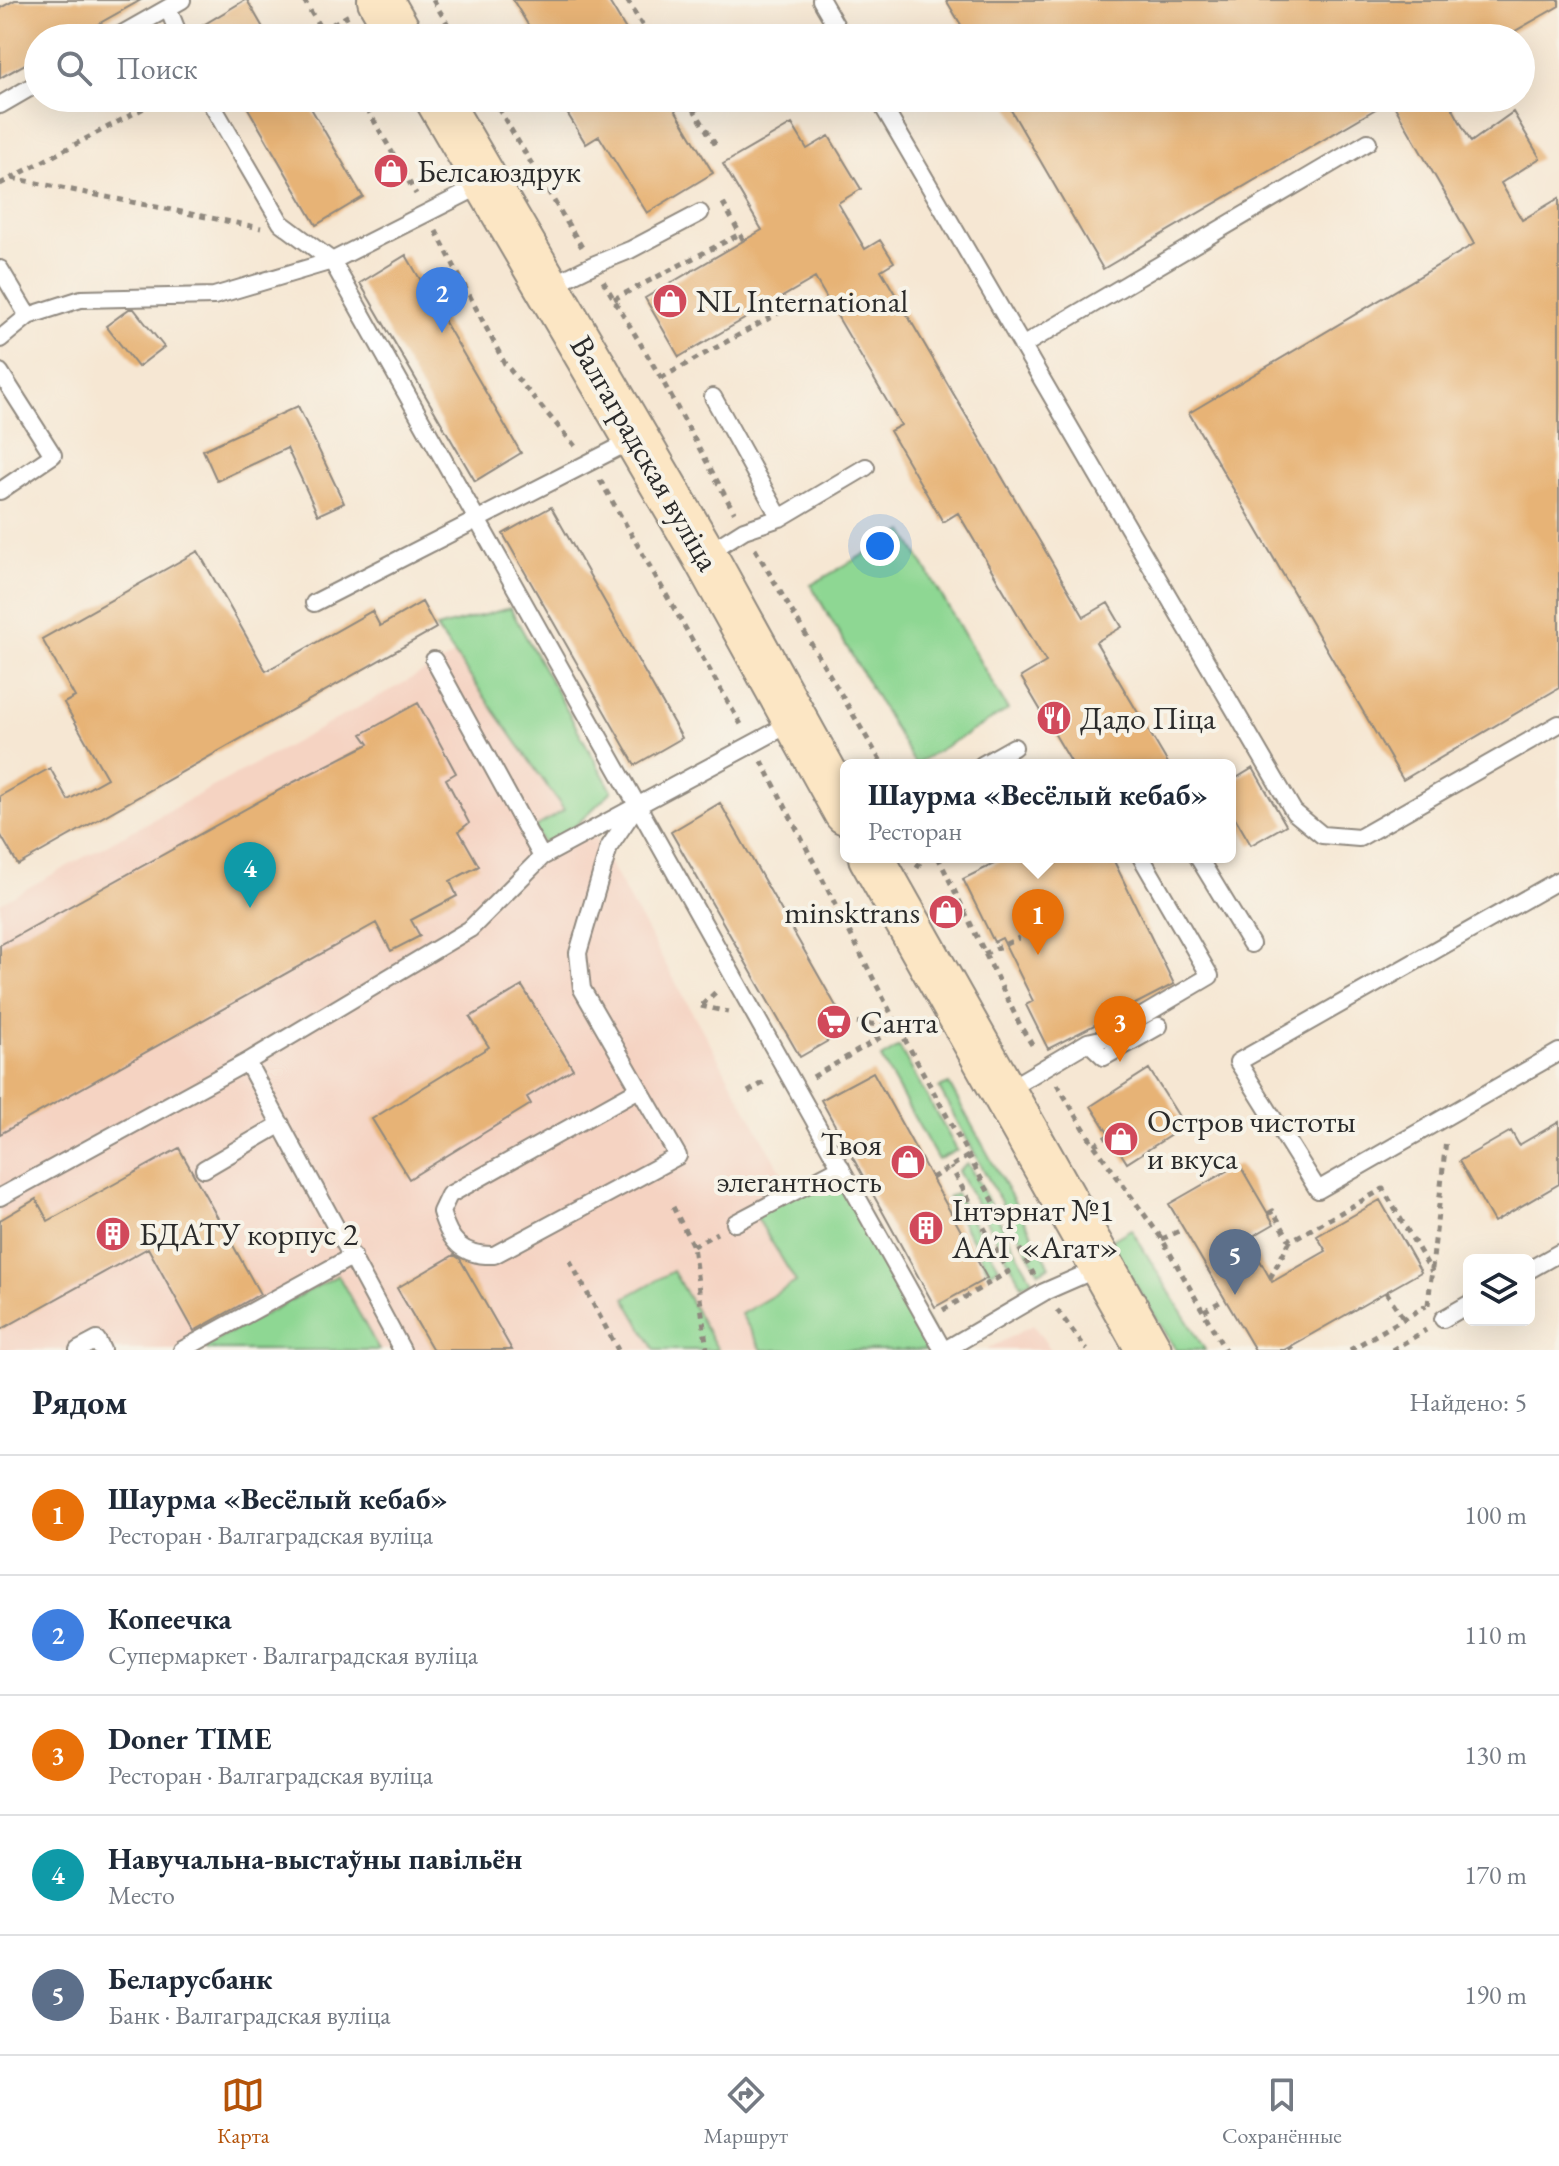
<!DOCTYPE html>
<html lang="ru">
<head>
<meta charset="utf-8">
<style>
  :root { --surface:#fff; --page:#f6f6f7; --text:#1f2937; --muted:#747a83; --line:#e0e1e3; --accent:#b45309 }
  body { margin:0; font-family:"EB Garamond",serif; background:var(--page); color:var(--text) }
  .controls { position:absolute; right:24px; bottom:24px; display:grid; overflow:hidden; border-radius:12px; box-shadow:0 8px 32px #0002 }
  .controls button { width:72px; height:72px; display:grid; place-items:center; padding:0; border:0; border-bottom:2px solid var(--line); background:var(--surface); color:var(--text); font:40px sans-serif }
  .you { position:absolute; left:880px; top:546px; width:28px; height:28px; margin:-20px; border:6px solid #fff; border-radius:50%; background:#1a73e8; box-shadow:0 0 0 12px #1a73e833 }
  .badge { display:grid; place-items:center; width:52px; height:52px; border-radius:50%; background:var(--accent); color:#fff; font-size:26px; font-weight:700 }
  .pin { position:absolute; translate:-50% -66px; filter:drop-shadow(0 2px 4px #0008) }
  .pin::after { content:''; position:absolute; top:42px; width:28px; height:24px; background:inherit; clip-path:polygon(0 0,100% 0,50% 100%) }
  .popup { position:absolute; left:840px; top:759px; width:396px; height:104px; box-sizing:border-box; display:grid; place-content:center; border-radius:12px; background:var(--surface); filter:drop-shadow(0 2px 6px #0005); font-size:26px; white-space:nowrap; color:var(--muted) }
  .popup b { font-size:30px; color:var(--text) }
  .popup::after { content:''; position:absolute; left:50%; top:100%; margin-left:-16px; border:16px solid transparent; border-top-color:var(--surface) }
  .list { margin:0; padding:0; list-style:none }
  h2 { display:flex; justify-content:space-between; align-items:center; height:104px; margin:0; padding:0 32px; font-size:34px }
  h2 small { font-size:26px; font-weight:400; color:var(--muted) }
  .list li { display:grid; grid-template-columns:52px 1fr auto; gap:24px; align-items:center; box-sizing:border-box; height:120px; padding:0 32px; border-top:2px solid var(--line) }
  .list b { display:block; font-size:30px; white-space:nowrap }
  .list p { margin:0; font-size:26px; white-space:nowrap; color:var(--muted) }
  .list em { font-size:26px; font-style:normal; color:var(--muted) }
  .icon { flex:none; width:44px; height:44px; fill:none; stroke:currentColor; stroke-width:2; stroke-linecap:round; stroke-linejoin:round }
  .map { position:relative; flex:none; width:1559px; height:1350px; overflow:hidden }
  .search { position:absolute; background:var(--surface); box-shadow:0 8px 32px #0002; left:24px; right:24px; top:24px; height:88px; display:flex; align-items:center; gap:20px; box-sizing:border-box; padding:0 28px; border-radius:44px; color:var(--muted); font-size:30px }
  .sheet { height:704px; background:var(--surface) }
  nav { display:flex; justify-content:space-around; align-items:center; box-sizing:border-box; height:112px; border-top:2px solid var(--line); background:var(--surface); font-size:22px; color:var(--muted) }
  nav a { display:grid; justify-items:center; gap:4px }
  nav .on { color:var(--accent) }
  .map>svg:first-child { display:block }
  .built { fill:#f5d3c2 }
  .green { fill:#8ed793; stroke:#5c815f; stroke-width:2 }
  .building { fill:#e7b376 }
  .lines { fill:none; stroke-linecap:round; stroke-linejoin:round }
  .service-casing { stroke:#90897f; stroke-width:20 }
  .secondary-casing { stroke:#90897f; stroke-width:48 }
  .path { stroke:#90897f; stroke-width:5; stroke-dasharray:6 6; stroke-linecap:butt }
  .service { stroke:#fff; stroke-width:16 }
  .secondary { stroke:#fce6c4; stroke-width:44 }
  .labels { text-anchor:middle; dominant-baseline:central; stroke-width:8; stroke-linejoin:round; paint-order:stroke }
  .poi-label { font-size:32px; fill:#2b2b2b; stroke:#f7f3e8; text-anchor:start }
  .street-label { font-size:32px; fill:#2b2b2b; stroke:#f7f3e8 }
</style>
</head>
<body>
<div class="map">
<svg width="1559" height="1350" viewBox="0 0 1559 1350">
  <rect width="100%" height="100%" fill="#f7f3e8"/>
  <filter id="ink" filterUnits="userSpaceOnUse"><feTurbulence type="fractalNoise" baseFrequency=".0125" numOctaves="2"/><feDisplacementMap in="SourceGraphic" scale="16" xChannelSelector="R" yChannelSelector="G"/><feConvolveMatrix kernelMatrix="1 2 1 2 8 2 1 2 1" color-interpolation-filters="sRGB"/></filter>
  <filter id="wash" filterUnits="userSpaceOnUse"><feTurbulence type="fractalNoise" baseFrequency=".006" numOctaves="4" result="noise"/><feDisplacementMap in="SourceGraphic" scale="32" xChannelSelector="R" yChannelSelector="G"/><feGaussianBlur stdDeviation="1.8" result="paint"/><feColorMatrix in="noise" values="0 0 0 0 0 0 0 0 0 0 0 0 0 0 0 0 0 1.4 0 .05"/><feComposite in="paint" operator="in"/></filter>
  <g filter="url(#wash)">
    <rect width="100%" height="100%" fill="#f6e7d3"/>
    <path class="built" d="M484 639 881 1350H0V903Z
      M1033 1325 1051 1350H986Z"/>
    <path class="green" d="M904 531 1008 710 915 764 811 585Z
      M510 608 612 791 574 827 544 845 534 828 564 810 436 628Z
      M899 1047 957 1150 938 1160 881 1058Z
      M949 1084 1050 1266 1039 1272 939 1088Z
      M968 1164 1032 1280 1022 1285 958 1171Z
      M841 1167 943 1350H762L741 1314 796 1282 754 1213Z
      M956 1194 999 1267 990 1273 948 1197Z
      M1131 1229 1205 1350H1176L1109 1242Z
      M673 1271 718 1350H655L625 1298Z
      M338 1275 379 1350H208L205 1346Z"/>
    <g id="blocks">
      <path class="building" d="M15 0H141L73 38H38V57L0 78V8Z
        M245 0H247L269 38H191L190 33Z
        M513 0H608L631 38H536Z
        M946 0H1559V6L1503 38H969Z
        M242 98H305L363 197 316 225Z
        M558 98H668L713 173 647 213 599 136 586 144Z
        M1004 98H1447L1471 142 1513 112 1540 158 1501 183 1522 220 1559 198V688L1403 780 1189 413 1474 244 1391 100 1103 269Z
        M792 124 807 149 829 136 861 189 838 203 865 249 880 240 894 262 881 270 1084 617 1108 603 1122 627 1096 642 1169 765H1073L1021 677 1046 662 958 513 943 522 890 431 901 425 815 278 679 357 645 298 762 230 723 164Z
        M406 255 521 453 475 481 360 283Z
        M129 309H134L164 347 138 367 106 326Z
        M298 406 344 503 318 515 287 448 217 481 203 450Z
        M551 507 682 738 635 765 503 534Z
        M198 551 266 671 372 611 380 626 422 602 436 628 18 865 0 834V796L50 768 68 800 107 778 64 703 75 697 42 639Z
        M418 703 456 773 446 779 469 823 459 831 479 866 450 881 457 896 411 920 420 936 391 951 376 923 0 1134V945L294 782 369 744 362 734Z
        M1253 768 1286 825 1251 845 1230 809V782Z
        M720 803 849 1029 800 1057 671 832Z
        M1008 857H1112L1174 984 1048 1049 1026 1005 1033 1001 1002 938 994 942 963 879Z
        M522 986 573 1069 527 1097 531 1104 409 1179 372 1119 489 1047 470 1017Z
        M1149 1069 1185 1126 1127 1163 1091 1106Z
        M873 1072 987 1278 935 1307 821 1100Z
        M1559 1122V1184L1494 1222 1459 1161 1511 1131 1519 1145Z
        M179 1148 260 1294 194 1331 148 1248 0 1330V1220L36 1199 48 1221Z
        M1239 1164 1274 1224 1248 1239 1272 1282 1326 1251 1317 1236 1380 1200 1421 1272 1284 1350H1255L1169 1204Z
        M454 1255 460 1259 512 1350H433L397 1288Z"/>
    </g>
  </g>
  <g filter="url(#ink)">
    <use href="#blocks" fill-opacity="0" stroke="#90897f" stroke-width="2"/>
    <g class="lines">
      <defs>
        <path id="service" d="M821 0 843 38
          M168 8 180 38
          M115 38 182 0
          M208 98 281 223 332 261 943 1350
          M878 98 1294 812 1322 835 1359 838 1559 724
          M0 105 38 83
          M0 269 28 316
          M550 286 593 265 630 250 700 213
          M0 339 28 316 81 299 214 296 332 261 484 184
          M1022 346 1368 142
          M0 372 53 455 0 491
          M713 397 780 518
          M706 554 744 530 780 518 866 467
          M314 603 633 440
          M434 660 542 857
          M982 765 1014 747
          M634 810 609 847 578 953 582 989 678 1156 494 1255C462 1256 450 1242 441 1212L449 1195 639 1089
          M1198 857 1251 944
          M1559 880 1238 1062 1318 1190 1559 1052
          M1088 1042 1105 1038 1210 976 1141 857
          M247 1062 402 1350
          M1005 1091 1088 1042 1104 1057 1159 1026
          M204 1169 281 1124
          M0 1197 247 1062 470 929 542 857 795 721
          M735 1223 841 1167
          M1529 1270 1559 1253
          M1443 1319 1469 1304
          M78 1350 97 1340 102 1350
          M182 1350 353 1256
          M945 1350 1044 1292 1099 1268"/>
        <path id="secondary" d="M380 0 402 38
          M437 98 704 555 846 812
          M871 857 1149 1350"/>
      </defs>
      <use href="#service" class="service-casing"/>
      <use href="#secondary" class="secondary-casing"/>
      <path class="path" d="M304 0 326 38
        M433 0 456 38
        M627 0 650 38
        M322 30 349 15
        M361 98 416 194
        M492 98 583 249
        M687 98 718 149
        M12 178 261 228
        M0 184 163 98
        M723 203 744 241
        M436 231 505 364 575 446
        M603 281 661 378 734 512
        M614 299 740 234
        M661 378 784 310 777 299
        M600 480 743 728
        M755 549 883 765
        M762 761 898 1027 1034 1275
        M938 857 1021 1027 1034 1048
        M917 868 923 857
        M984 954 1019 938
        M702 1005 718 990
        M701 1006 728 1012
        M845 1021 897 1027
        M813 1077 898 1027
        M1057 1084 1094 1145 1162 1239 1225 1350
        M748 1092 768 1080
        M1094 1145 1110 1135
        M932 1178 970 1155
        M673 1207 693 1246 707 1350
        M1268 1214 1273 1211 1290 1241 1383 1189 1432 1272
        M1162 1239 1184 1229
        M693 1246 717 1233
        M570 1261 618 1350
        M1270 1278 1290 1241
        M1386 1292 1404 1319
        M1428 1305 1446 1140
        M943 1310 1008 1272 951 1167
        M1057 1310 1087 1350
        M1204 1311 1225 1299
        M1290 1347 1292 1350
        M1350 1350 1426 1306
        M1392 1350 1426 1330"/>
      <use href="#service" class="service"/>
      <use href="#secondary" class="secondary"/>
    </g>
  </g>
  <defs>
    <symbol id="shop-disc" viewBox="-11 -11 22 22"><circle r="9.5" fill="#d1495b" stroke="#f7f3e8"/><path d="M-5-2.5h2.3a2.7 3.5 0 0 1 5.4 0H5L5.5 6h-11ZM-1.5-2.5h3a1.5 2.3 0 0 0-3 0Z" fill="#fff"/></symbol>
    <symbol id="restaurant-disc" viewBox="-11 -11 22 22"><circle r="9.5" fill="#d1495b" stroke="#f7f3e8"/><path d="M-5-6h1v4h1v-4h1v4h1v-4h1v5L-1.5 .5V6h-2V.5L-5-1ZM5-6V6H3V1.5H1.5Q1.5-4 5-6Z" fill="#fff"/></symbol>
    <symbol id="supermarket-disc" viewBox="-11 -11 22 22"><circle r="9.5" fill="#d1495b" stroke="#f7f3e8"/><path d="M-6-5.5h2.5l.6 2H6L4.5 2H-2.5L-4.4-4H-6ZM-1.5 3.2a1.3 1.3 0 1 0 .1 0ZM3 3.2a1.3 1.3 0 1 0 .1 0Z" fill="#fff"/></symbol>
    <symbol id="building-disc" viewBox="-11 -11 22 22"><circle r="9.5" fill="#d1495b" stroke="#f7f3e8"/><path d="M-4-6H4V6H1V3H-1V6H-4ZM-2.5-4.3h1.7v1.8h-1.7ZM.8-4.3h1.7v1.8H.8ZM-2.5-1h1.7V.8h-1.7ZM.8-1h1.7V.8H.8Z" fill="#fff"/></symbol>
  </defs>
  <g fill-rule="evenodd">
    <use href="#shop-disc" x="371" y="151" width="40" height="40"/>
    <use href="#shop-disc" x="650" y="281" width="40" height="40"/>
    <use href="#restaurant-disc" x="1034" y="698" width="40" height="40"/>
    <use href="#shop-disc" x="926" y="892" width="40" height="40"/>
    <use href="#supermarket-disc" x="814" y="1002" width="40" height="40"/>
    <use href="#shop-disc" x="1101" y="1119" width="40" height="40"/>
    <use href="#shop-disc" x="888" y="1142" width="40" height="40"/>
    <use href="#building-disc" x="906" y="1208" width="40" height="40"/>
    <use href="#building-disc" x="93" y="1214" width="40" height="40"/>
  </g>
  <g class="labels">
    <g class="poi-label">
      <text x="417" y="171">Белсаюздрук</text>
      <text x="696" y="301">NL International</text>
      <text x="1080" y="718">Дадо Піца</text>
      <text x="920" y="912" text-anchor="end">minsktrans</text>
      <text x="860" y="1022">Санта</text>
      <text x="1147" y="1121">Остров чистоты<tspan x="1147" dy="37">и вкуса</tspan></text>
      <text x="882" y="1144" text-anchor="end">Твоя<tspan x="882" dy="37">элегантность</tspan></text>
      <text x="952" y="1210">Інтэрнат №1<tspan x="952" dy="37">ААТ «Агат»</tspan></text>
      <text x="139" y="1234">БДАТУ корпус 2</text>
    </g>
    <g class="street-label">
      <text transform="translate(645 453) rotate(60)">Валгаградская вуліца</text>
    </g>
  </g>
</svg>
<div class="controls">
<button><svg class="icon" aria-label="layers" viewBox="0 0 24 24"><path d="M12 4l9 5-9 5-9-5zM3 14l9 5 9-5"/></svg></button>
</div>
<div class="you"></div>
<div class="pin badge" style="left:1038px;top:955px;background:#e8710a">1</div>
<div class="popup"><b>Шаурма «Весёлый кебаб»</b>Ресторан</div>
<div class="pin badge" style="left:442px;top:333px;background:#3f7fe0">2</div>
<div class="pin badge" style="left:1120px;top:1062px;background:#e8710a">3</div>
<div class="pin badge" style="left:250px;top:908px;background:#0f9aa8">4</div>
<div class="pin badge" style="left:1235px;top:1295px;background:#5c6f8a">5</div>
<div class="search"><svg class="icon" aria-label="search" viewBox="0 0 24 24"><circle cx="10" cy="10" r="6"/><path d="M15 15l6 6"/></svg>Поиск</div>
</div>
<section class="sheet">
<h2>Рядом<small>Найдено: 5</small></h2>
<ul class="list">
<li><span class="badge" style="background:#e8710a">1</span><div><b>Шаурма «Весёлый кебаб»</b><p>Ресторан · Валгаградская вуліца</p></div><em>100 m</em></li>
<li><span class="badge" style="background:#3f7fe0">2</span><div><b>Копеечка</b><p>Супермаркет · Валгаградская вуліца</p></div><em>110 m</em></li>
<li><span class="badge" style="background:#e8710a">3</span><div><b>Doner TIME</b><p>Ресторан · Валгаградская вуліца</p></div><em>130 m</em></li>
<li><span class="badge" style="background:#0f9aa8">4</span><div><b>Навучальна-выстаўны павільён</b><p>Место</p></div><em>170 m</em></li>
<li><span class="badge" style="background:#5c6f8a">5</span><div><b>Беларусбанк</b><p>Банк · Валгаградская вуліца</p></div><em>190 m</em></li>
</ul>
</section>
<nav>
<a class="on"><svg class="icon" aria-label="map" viewBox="0 0 24 24"><path d="M3 6l6-2 6 2 6-2v14l-6 2-6-2-6 2zM9 4v14M15 6v14"/></svg>Карта</a>
<a><svg class="icon" aria-label="directions" viewBox="0 0 24 24"><path d="M12 3l9 9-9 9-9-9zM9 14v-3h6M13 9l2 2-2 2"/></svg>Маршрут</a>
<a><svg class="icon" aria-label="saved" viewBox="0 0 24 24"><path d="M7 4h10v16l-5-4-5 4z"/></svg>Сохранённые</a>
</nav>
</body>
</html>
